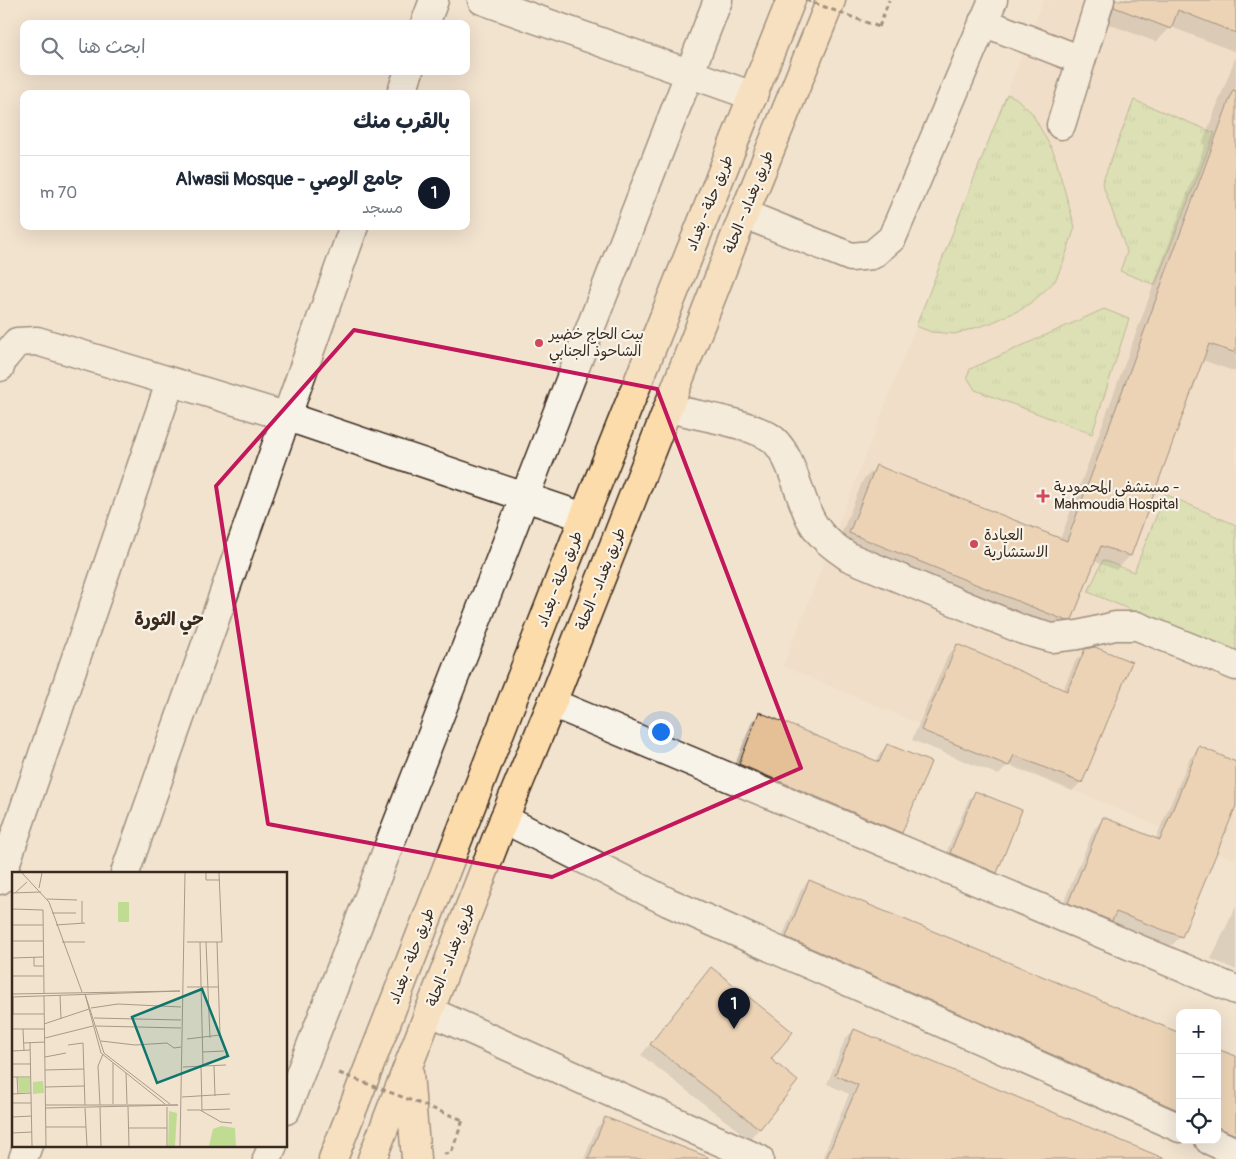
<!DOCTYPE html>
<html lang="ar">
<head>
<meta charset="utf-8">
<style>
  :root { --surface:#fff; --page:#f2f2f3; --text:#1f2937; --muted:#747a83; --line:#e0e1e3; --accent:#111827 }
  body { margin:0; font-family:Pangolin,"Playpen Sans Arabic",sans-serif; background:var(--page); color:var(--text); direction:rtl }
  .controls { position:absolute; right:15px; bottom:15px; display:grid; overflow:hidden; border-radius:10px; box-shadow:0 5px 20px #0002 }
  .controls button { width:45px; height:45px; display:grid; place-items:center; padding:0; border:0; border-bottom:1px solid var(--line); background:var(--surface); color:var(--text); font:25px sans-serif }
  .you { position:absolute; left:660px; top:731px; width:18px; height:18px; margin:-12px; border:4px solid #fff; border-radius:50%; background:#1a73e8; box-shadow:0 0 0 8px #1a73e833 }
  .badge { display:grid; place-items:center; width:32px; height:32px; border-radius:50%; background:var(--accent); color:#fff; font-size:16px; font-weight:700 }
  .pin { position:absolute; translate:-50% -41px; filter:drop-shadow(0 1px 2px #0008) }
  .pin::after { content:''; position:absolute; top:26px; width:18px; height:15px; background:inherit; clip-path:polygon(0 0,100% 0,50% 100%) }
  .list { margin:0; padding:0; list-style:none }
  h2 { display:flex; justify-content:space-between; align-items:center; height:65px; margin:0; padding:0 20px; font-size:21px }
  h2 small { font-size:16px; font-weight:400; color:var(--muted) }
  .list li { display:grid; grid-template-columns:32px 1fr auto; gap:15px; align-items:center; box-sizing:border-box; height:75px; padding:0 20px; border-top:1px solid var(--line) }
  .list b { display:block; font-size:19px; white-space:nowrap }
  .list p { margin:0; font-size:16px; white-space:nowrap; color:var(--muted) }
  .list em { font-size:16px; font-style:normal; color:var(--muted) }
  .icon { flex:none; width:28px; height:28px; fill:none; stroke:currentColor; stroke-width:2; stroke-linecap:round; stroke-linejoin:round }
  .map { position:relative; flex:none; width:1236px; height:1159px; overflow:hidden; direction:ltr }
  .search { position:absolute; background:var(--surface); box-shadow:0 5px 20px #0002; left:20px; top:20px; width:450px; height:55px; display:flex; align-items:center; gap:12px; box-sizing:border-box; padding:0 18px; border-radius:10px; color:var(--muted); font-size:19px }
  .panel { position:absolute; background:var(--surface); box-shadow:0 5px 20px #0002; left:20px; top:90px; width:450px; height:140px; border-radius:10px; direction:rtl }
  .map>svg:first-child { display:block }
  .built { fill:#eed8be }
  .grass { fill:url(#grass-tufts); stroke:#7e8258 }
  .shadow { fill:#0003 }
  .building { fill:#e5bf96; stroke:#3b2a1e }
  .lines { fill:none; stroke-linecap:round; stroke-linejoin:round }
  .minor-casing { stroke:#3b2a1e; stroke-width:31 }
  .major-casing { stroke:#3b2a1e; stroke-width:31 }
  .path { stroke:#3b2a1e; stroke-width:3; stroke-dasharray:5 4; stroke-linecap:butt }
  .minor { stroke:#f7f3e8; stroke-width:28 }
  .major { stroke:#fddcac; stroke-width:28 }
  .path-bridge { stroke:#3b2a1e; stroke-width:3; stroke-dasharray:5 4; stroke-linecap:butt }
  .marked { fill:none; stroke:#c2185b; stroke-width:4; stroke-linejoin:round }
  .poi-dot { fill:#d1495b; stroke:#f7f3e8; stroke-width:2 }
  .labels { text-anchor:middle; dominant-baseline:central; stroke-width:4.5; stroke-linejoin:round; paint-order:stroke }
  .street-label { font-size:15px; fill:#3b2a1e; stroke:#f7f3e8 }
  .poi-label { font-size:15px; fill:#3b2a1e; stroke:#f7f3e8; text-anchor:start }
  .quarter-label { font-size:18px; font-weight:bold; fill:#3b2a1e; stroke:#f7f3e8 }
  .inset-road { fill:none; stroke:#a99988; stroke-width:1 }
  .view { fill:#0f766e; fill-opacity:0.15; stroke:#0f766e; stroke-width:2.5 }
  .inset-edge { fill:none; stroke:#3b2a1e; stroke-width:2.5 }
</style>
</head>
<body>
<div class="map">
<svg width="1236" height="1159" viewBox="0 0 1236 1159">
  <defs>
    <pattern id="grass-tufts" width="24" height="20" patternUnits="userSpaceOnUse" patternTransform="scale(1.25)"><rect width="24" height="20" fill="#c0db92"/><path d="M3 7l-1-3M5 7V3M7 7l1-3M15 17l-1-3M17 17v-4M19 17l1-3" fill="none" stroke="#a6bc7d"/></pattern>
  </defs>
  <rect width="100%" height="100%" fill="#f2e3cf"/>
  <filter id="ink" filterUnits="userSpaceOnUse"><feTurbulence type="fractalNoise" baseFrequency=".02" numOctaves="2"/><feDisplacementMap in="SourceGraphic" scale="10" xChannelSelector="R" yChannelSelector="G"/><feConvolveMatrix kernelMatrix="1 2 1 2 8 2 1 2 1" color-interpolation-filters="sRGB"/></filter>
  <g filter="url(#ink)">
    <path class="built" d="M1043 0H1236V860L783 666Z"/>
    <path class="grass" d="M1007 94 1016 98 1032 113 1054 153 1075 227 1063 263 1055 281 1038 297 1022 309 991 323 955 334 931 332 916 326Z
      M1134 100 1215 133 1155 285 1120 271 1127 252 1102 183Z
      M1104 309 1129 319 1092 434 975 390 967 377 970 369Z
      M1165 494 1236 525V654L1088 592 1103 560 1134 572Z"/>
    <path class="shadow" d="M1111 0H1236V52L1171 27 1156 42 1103 22Z
      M1236 56V372L1202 360 1130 556 1116 570 1094 561 1071 619 1057 633 836 547 863 480 877 466 1060 540 1205 145 1202 144Z
      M958 645 1063 690 1076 660 1086 651 1081 782 1072 791 1008 765 999 775 912 740 948 655Z
      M760 714 876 762 880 753 887 745 901 832 893 839 732 772 752 721Z
      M1200 748 1236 764V803L1181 936 1171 946 1109 922 1059 913 1094 829 1104 819 1155 840 1190 758Z
      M976 792 996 872 989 879 943 860 969 799Z
      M809 881 1180 1034V1124L779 945 801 890Z
      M1236 906V970L1211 959Z
      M711 968 769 1059 760 1128 749 1139 641 1055Z
      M854 1030 1160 1159H822L849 1094 827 1084 845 1039Z
      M1217 1049 1236 1057V1147L1217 1140Z
      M605 1119 710 1159H584L596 1128Z"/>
    <path class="building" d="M1115 0H1236V33L1178 10 1171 29 1114 7Z
      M1233 90 1236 91V353L1209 344 1131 556 1101 546 1072 620 1067 621 849 533 876 465 1067 541Z
      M957 644 1067 691 1085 649 1095 647 1132 662 1082 783 1014 755 1009 766 921 730Z
      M759 712 879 762 887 744 931 762 902 833 739 764Z
      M1199 746 1236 762V806L1182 937 1116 912 1112 921 1068 903 1103 817 1160 840Z
      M975 791 1022 810 997 873 950 853Z
      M809 880 1180 1033V1111L786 937Z
      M711 967 793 1032 771 1059 798 1081 760 1129 650 1044Z
      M854 1029 1163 1158V1159H826L858 1085 835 1075Z
      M1217 1049 1236 1056V1135L1217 1127Z
      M605 1117 708 1157V1159H588Z"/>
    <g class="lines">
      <defs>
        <path id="minor" d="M482 0 753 96
          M983 22 1081 60
          M425 24 434 0
          M401 94 409 71
          M1061 125 1100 0
          M744 214 851 257 872 255 892 238 993 0
          M0 367 3 359 17 342 37 341 288 417 584 517
          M668 408C699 416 741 421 768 436 791 448 799 499 811 520 820 537 834 547 849 557L1023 630 1052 638 1078 635 1115 626H1137L1236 666
          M552 703 1236 990
          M504 819 668 902 1180 1128
          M125 873 354 226
          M0 880 170 383
          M429 1011 759 1159
          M286 1110 718 0
          M1209 1140 1236 1152
          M23 1159 28 1145
          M267 1159 273 1145"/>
        <path id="major" d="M409 1073 416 1159
          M333 1159 584 517 791 0
          M372 1159 504 819 552 703 744 214 831 0"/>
      </defs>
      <use href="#minor" class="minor-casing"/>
      <use href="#major" class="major-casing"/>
      <path class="path" d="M879 27 889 0
        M444 1154 451 1153 463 1120"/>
      <use href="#minor" class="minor"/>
      <use href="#major" class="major"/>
      <path class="path-bridge" d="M806 0 879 27
        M339 1073 463 1120"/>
    </g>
  </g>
  <path d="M0 0H1236V1159H0ZM354 330 657 389 801 768 552 877 268 824 216 486Z" fill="#f2e3cf" fill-opacity=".55" fill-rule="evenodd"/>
  <path class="marked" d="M354 330 657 389 801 768 552 877 268 824 216 486Z"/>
  <g class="poi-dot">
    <circle cx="539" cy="343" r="5"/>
    <path d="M1040.5 488.5h5v5h5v5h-5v5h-5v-5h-5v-5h5z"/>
    <circle cx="974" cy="544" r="5"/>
  </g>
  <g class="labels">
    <g class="street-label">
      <text transform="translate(749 202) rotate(-68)">طريق بغداد - الحلة</text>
      <text transform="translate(710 203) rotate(-68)">طريق حلة - بغداد</text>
      <text transform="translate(560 579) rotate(-69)">طريق حلة - بغداد</text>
      <text transform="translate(601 579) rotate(-68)">طريق بغداد - الحلة</text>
      <text transform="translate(451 955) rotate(-69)">طريق بغداد - الحلة</text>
      <text transform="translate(412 956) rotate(-69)">طريق حلة - بغداد</text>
    </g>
    <g class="poi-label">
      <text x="549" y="334">بيت الحاج خضير<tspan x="549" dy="17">الشاحوذ الجنابي</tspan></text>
      <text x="1054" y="487">مستشفى المحمودية -<tspan x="1054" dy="17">Mahmoudia Hospital</tspan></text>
      <text x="984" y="535">العيادة<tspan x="984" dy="17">الاستشارية</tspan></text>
    </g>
    <g class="quarter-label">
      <text x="169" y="619">حي الثورة</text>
    </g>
  </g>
  <g transform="translate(12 872)">
    <rect width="275" height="275" fill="#f2e3cf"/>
    <path d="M209 254 223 256 224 274H197L201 257Z" fill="#c0db92"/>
    <path d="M106 30H117V50H106ZM6 206H18V220L7 221ZM31 209 32 221 21 222V210ZM157 239 165 241 163 274H156Z" fill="#c0db92"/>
    <path class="inset-road" d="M10 1 37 30 70 120M194 1V8H208M27 16 30 1M0 21 29 20M3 21 15 10M35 27 65 28M70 29V51M0 37 31 38 32 121M40 41H64M0 53H31M44 53 73 51M0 69H31M50 70H73M175 70H210L207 1M188 70 191 194M194 70 198 166M22 85V94H31M0 86 31 85M0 104H31M175 115H206M0 122 168 119 0 125M73 122 89 181 153 232M73 122 92 181 158 232M48 123 49 147M32 124 34 274M1 125V142M79 136 106 132 169 135M0 142H32M82 146 169 148M32 152 77 137M84 154 169 156M0 157H33M11 157 12 179M33 166 81 154M175 167 208 163 205 70M89 169 123 173 155 171 162 176 169 175M18 170 20 274M12 171 33 170M56 173 71 171 73 233M0 179 18 178M191 180 212 179M33 185 54 181M101 191V232M0 192H19M189 194 190 238M202 194 203 224M171 195 214 193M33 198 72 197M114 201 115 232M0 205H19M5 205 6 222M33 215 72 214M0 222 19 221M170 225 218 222M0 231H19M34 233H166L34 236M88 233 86 194 91 182M88 235 89 274M116 235 117 274M73 236 75 274M175 238H188L209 250 220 251M189 238 218 237M0 245 20 244M34 255H74M117 256H155M0 261 20 260M155 274V235M168 274 173 1"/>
    <path class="view" d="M190 117 216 184 145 211 120 145Z"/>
    <rect width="275" height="275" class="inset-edge"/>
  </g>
</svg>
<div class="controls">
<button>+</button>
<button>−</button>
<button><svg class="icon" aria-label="locate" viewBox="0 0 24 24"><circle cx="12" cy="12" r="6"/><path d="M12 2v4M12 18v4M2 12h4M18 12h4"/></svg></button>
</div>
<div class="you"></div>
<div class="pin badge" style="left:734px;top:1029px">1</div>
<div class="search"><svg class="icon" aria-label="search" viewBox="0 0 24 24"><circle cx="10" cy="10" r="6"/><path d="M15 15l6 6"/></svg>ابحث هنا</div>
<section class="panel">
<h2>بالقرب منك<small></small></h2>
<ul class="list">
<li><span class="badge">1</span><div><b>جامع الوصي - Alwasii Mosque</b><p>مسجد</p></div><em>70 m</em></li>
</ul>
</section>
</div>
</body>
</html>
